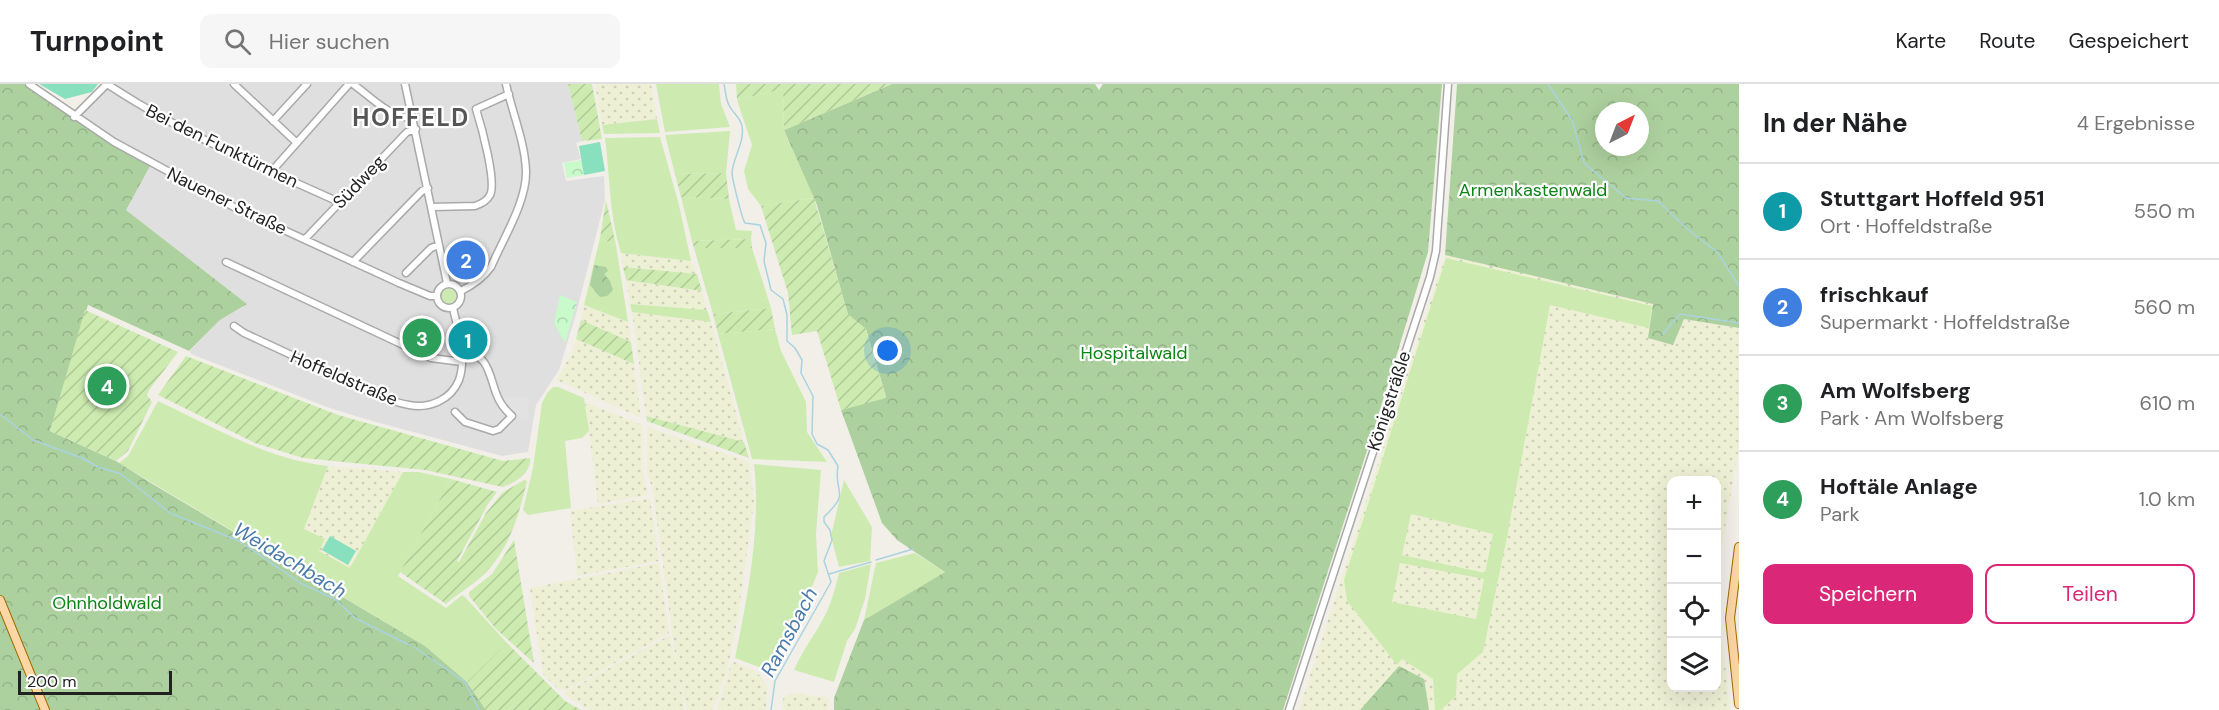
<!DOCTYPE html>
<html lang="de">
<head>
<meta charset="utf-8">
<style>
  :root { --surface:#fff; --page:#f6f6f6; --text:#202124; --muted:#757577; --line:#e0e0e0; --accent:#db2777 }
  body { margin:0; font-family:"DM Sans",sans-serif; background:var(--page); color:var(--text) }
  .controls { position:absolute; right:18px; bottom:18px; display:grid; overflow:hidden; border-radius:12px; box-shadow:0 6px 24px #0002 }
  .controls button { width:54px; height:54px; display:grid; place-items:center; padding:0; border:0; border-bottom:2px solid var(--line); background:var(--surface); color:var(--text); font:30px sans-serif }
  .compass { position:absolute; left:1595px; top:18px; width:54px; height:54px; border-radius:50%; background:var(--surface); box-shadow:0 6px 24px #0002; rotate:42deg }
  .scale { position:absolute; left:18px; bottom:15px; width:154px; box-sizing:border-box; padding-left:6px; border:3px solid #222; border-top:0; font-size:16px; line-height:21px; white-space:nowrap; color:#222; -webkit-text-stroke:4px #fff; paint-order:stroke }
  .you { position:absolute; left:888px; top:267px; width:21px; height:21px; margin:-15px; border:4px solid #fff; border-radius:50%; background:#1a73e8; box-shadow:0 0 0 9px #1a73e833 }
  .badge { display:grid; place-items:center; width:39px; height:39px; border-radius:50%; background:var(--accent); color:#fff; font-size:20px; font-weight:700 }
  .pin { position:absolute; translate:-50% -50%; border:3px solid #fff; box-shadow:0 2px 6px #0006 }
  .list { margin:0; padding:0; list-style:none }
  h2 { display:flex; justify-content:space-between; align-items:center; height:78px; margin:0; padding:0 24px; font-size:26px }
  h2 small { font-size:20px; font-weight:400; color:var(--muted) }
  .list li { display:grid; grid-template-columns:39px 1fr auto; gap:18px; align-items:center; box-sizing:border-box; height:96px; padding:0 24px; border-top:2px solid var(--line) }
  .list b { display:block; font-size:22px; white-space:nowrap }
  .list p { margin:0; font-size:20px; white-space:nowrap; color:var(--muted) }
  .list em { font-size:20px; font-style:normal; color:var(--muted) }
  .actions { display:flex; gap:12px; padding:18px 24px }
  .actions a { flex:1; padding:14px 0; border:2px solid var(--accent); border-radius:12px; text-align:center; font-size:21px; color:var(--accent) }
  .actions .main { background:var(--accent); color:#fff }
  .icon { flex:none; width:33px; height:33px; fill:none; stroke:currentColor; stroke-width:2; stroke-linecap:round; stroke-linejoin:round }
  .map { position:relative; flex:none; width:1739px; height:626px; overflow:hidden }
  header { display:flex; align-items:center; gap:36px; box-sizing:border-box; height:84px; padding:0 30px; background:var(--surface); border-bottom:2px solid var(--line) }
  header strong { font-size:28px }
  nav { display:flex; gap:33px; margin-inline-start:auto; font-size:21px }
  .search { width:420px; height:54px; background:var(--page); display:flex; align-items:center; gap:15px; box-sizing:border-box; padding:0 21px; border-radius:12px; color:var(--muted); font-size:22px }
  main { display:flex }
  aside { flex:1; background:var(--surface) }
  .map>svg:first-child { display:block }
  .residential { fill:#e0dfdf }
  .farmland { fill:url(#farmland-dots) }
  .grass { fill:#cdebb0; fill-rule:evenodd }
  .forest { fill:url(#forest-crowns); fill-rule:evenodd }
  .park { fill:url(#park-crowns) }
  .garden { fill:url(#garden-furrows) }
  .pitch { fill:#88e0be }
  .parking { fill:#e2e2e2 }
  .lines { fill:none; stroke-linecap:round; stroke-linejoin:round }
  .stream { stroke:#aad3df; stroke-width:1.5 }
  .minor-casing { stroke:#a9a9a9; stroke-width:9 }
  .major-casing { stroke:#a06b00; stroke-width:10 }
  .minor { stroke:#fff; stroke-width:6 }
  .major { stroke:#fcd6a4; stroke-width:8 }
  .labels { text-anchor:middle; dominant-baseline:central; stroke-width:4.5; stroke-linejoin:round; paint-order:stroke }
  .street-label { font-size:18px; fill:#222; stroke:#fff }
  .park-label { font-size:18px; fill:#0c8416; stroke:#fff }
  .water-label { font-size:20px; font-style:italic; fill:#4a7aab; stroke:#fff }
  .district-label { font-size:24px; font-weight:bold; letter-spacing:1.5px; fill:#555; stroke:#fff }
</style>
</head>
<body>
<header>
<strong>Turnpoint</strong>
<div class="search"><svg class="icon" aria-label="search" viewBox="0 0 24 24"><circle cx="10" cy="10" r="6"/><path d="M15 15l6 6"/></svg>Hier suchen</div>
<nav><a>Karte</a><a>Route</a><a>Gespeichert</a></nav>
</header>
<main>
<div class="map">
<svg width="1739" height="626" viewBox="0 0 1739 626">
  <defs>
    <pattern id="farmland-dots" width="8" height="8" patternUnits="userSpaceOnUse" patternTransform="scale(1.5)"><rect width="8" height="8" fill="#eef0d5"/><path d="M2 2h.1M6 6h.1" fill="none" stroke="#ccceb7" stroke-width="1.8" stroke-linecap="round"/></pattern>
    <pattern id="forest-crowns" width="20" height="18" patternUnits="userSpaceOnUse" patternTransform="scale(1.5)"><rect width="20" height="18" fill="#add19e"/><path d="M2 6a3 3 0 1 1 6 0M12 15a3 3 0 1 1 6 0" fill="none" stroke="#95b388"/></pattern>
    <pattern id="park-crowns" width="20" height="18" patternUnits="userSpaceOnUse" patternTransform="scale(1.5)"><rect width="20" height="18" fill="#c8facc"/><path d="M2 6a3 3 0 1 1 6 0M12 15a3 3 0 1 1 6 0" fill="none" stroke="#acd6af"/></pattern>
    <pattern id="garden-furrows" width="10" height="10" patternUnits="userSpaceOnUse" patternTransform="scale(1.5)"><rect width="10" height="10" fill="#cdebb0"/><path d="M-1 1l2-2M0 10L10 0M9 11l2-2" fill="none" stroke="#b0c997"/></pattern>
  </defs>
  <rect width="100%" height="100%" fill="#f2efe9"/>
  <path class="residential" d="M109 0H568L582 57 576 59 581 75 562 79 566 97 604 92 605 116 576 230 559 286 536 321 528 368 502 372 365 335 327 323 191 270 190 267 220 236 247 220 126 126 75 35Z"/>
  <path class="farmland" d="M595 0H651L657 35 602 41Z
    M621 169 691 177 697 190 623 183Z
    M1445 171 1653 220 1649 254 1673 261 1684 235 1739 244V364L1717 489 1716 396H1672V604H1716L1717 524 1723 563 1730 626H1299Z
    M626 196 702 207 707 226 630 220Z
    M584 221 628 238 631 258 581 236Z
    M632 228 711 238 744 358 646 332Z
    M576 255 634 280 641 334 557 296 573 266Z
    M585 318 642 341V385L648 411 598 420Z
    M647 343 749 378 754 418 738 533 728 583 713 626H687L679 595 685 626H588L563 609 670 551 677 583 652 403 647 389Z
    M328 382 403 388 350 484 319 467 304 445Z
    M650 414 659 477 577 492 570 427Z
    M659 479 669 549 566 606 558 605 543 590 530 504Z
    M732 577 755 587 762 594 767 603 766 626H717Z
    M792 609 826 613 829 615 828 626H784L782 618 784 613Z"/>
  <path class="grass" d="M656 0H719L721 20 730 43 665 48Z
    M783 5 784 46 814 114 761 122 748 105 744 87 752 61 737 16Z
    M657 35 660 49 604 50 602 41Z
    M730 47 726 89 675 90 665 51Z
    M660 53 679 121 691 177 621 169C609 131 610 92 605 54Z
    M681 113 729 115 736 146 752 147 751 155 692 157Z
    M600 154 616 161 628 238 584 221Z
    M694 164H752L771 224 713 230Z
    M1446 174 1652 222 1649 244 1550 221 1507 453 1483 568 1457 590 1456 612 1441 626H1435L1433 595 1402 575 1397 581 1347 517 1344 496ZM1411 430 1493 450 1485 489 1402 471ZM1400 479 1484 495 1476 535 1392 518Z
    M440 212a9 9 0 1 1 18 0a9 9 0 1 1-18 0Z
    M630 220 707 226 711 238 632 228Z
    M775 245 781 267 806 318 807 348 827 378 752 375 718 250Z
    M553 303H558L584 314 589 347 582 354 565 357 571 424 528 431 523 426 533 384 542 319 547 309Z
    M158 317C213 343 267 375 328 382L304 445 325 455 319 467 350 484 403 388H419L451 395 398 492 446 524 462 511 465 513 507 559 467 598 425 562 119 379 128 372Z
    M754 380 821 386 816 450 818 488 808 512 769 587 735 574C748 510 761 445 754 380Z
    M844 396 872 443 870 477 839 483 831 452Z
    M915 469 945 488 864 536 876 479Z
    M871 480 865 515 855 545 847 557 834 598 794 586C802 567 814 552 823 535 831 521 835 505 839 489Z"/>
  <path class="forest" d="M0 0H24L150 82 126 126 247 220 220 236 189 267 88 221 50 347 116 377 151 399 425 562 467 598 486 626H0Z
    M892 0H1095L1099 6 1103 0H1442L1428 168 1375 342 1283 626H834V614L864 536 945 488 897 456 882 439 841 326 886 313 866 245 848 231 817 121 784 46Z
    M1457 0H1739V244L1684 235 1673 261 1648 254 1653 220 1445 171ZM1604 27H1640V63H1604Z
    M594 181 606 183 608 187 604 190 610 197 613 206 607 212 600 213 590 201Z
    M1399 582 1424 595 1429 626H1360Z"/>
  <path class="park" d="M582 76 584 91 567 94 564 79Z
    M560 211 577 218 565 259 554 239Z"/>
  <path class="garden" d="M568 0H592L602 55 582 57Z
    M736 0H892L784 46 783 5 737 16Z
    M726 89 729 115 681 113 675 90Z
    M814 114 848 230 866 245 886 314 841 326 817 247 792 251 788 209 761 122Z
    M606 116 616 161 600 154Z
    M751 155 752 164H694L692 157Z
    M623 183 697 190 702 207 626 196Z
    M771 224 775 245 718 250 713 230Z
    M85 226 178 268 149 306 147 311 152 318 128 367 116 377 50 347Z
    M581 236 631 258 634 280 576 255Z
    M186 272 338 331 503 377 530 374C532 388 515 399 503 403L425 386 303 374 255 359 158 311Z
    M646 332 744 358 749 374 647 337Z
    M451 395 497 408 488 420 457 477 459 478 486 429 502 409 524 396 527 397C520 427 511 460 490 484 478 498 460 508 446 520L400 488Z
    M514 456 534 579 496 545 469 512V508L492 490Z
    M507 559 565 617 581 626H486L467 598Z"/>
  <path class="pitch" d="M39 0H98L92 8 65 15Z
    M600 58 605 87 584 91 579 62Z
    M330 452 356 467 348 481 322 466Z"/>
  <path class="parking" d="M502 313 528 314 529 336 520 337Z"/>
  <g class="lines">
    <path class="stream" d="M724 0C726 8 725 15 730 23 734 30 740 33 742 42 745 58 733 73 732 89 732 94 742 135 745 139L760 141 766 159 764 177 771 206 783 215 787 231V257L795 264 802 276 801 289 813 312 812 350 817 360 828 366 838 382C833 411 852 406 824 433V438L830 446 832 456 824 477 831 498 775 597 771 626
      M1548 0 1572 36 1584 79 1626 114 1658 117 1686 144 1717 168 1739 202
      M1663 250 1680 230 1739 239
      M0 330 33 356 82 374 98 383 121 390 170 429 239 457 302 500 335 515 355 534 409 561
      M876 476 913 465
      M829 490 871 478
      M414 563 465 598 479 626"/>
    <defs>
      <path id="minor" d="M29 0 114 58 234 123 399 199 430 212H437
        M234 0 297 59
        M353 0C371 13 391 35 414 34
        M405 0 447 199
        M74 33 107 0C180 48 260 83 339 118
        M273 37 307 0
        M271 88 349 0
        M432 123 475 122C481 120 487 117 490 111 497 98 481 41 476 25L509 10
        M305 155 407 48 416 45
        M226 178 431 274 462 278
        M353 178 422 107 428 104
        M406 189 431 164 439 161
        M437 212a12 12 0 1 1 24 0a12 12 0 1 1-24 0Z
        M461 207C473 201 483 194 491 183 503 155 527 117 526 87 525 58 512 28 506 0
        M234 242 244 249C276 264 309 279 341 294 363 304 385 317 409 321 429 325 451 316 459 296 467 273 458 247 453 224
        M455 328 465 338 493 347 499 345 512 332C504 325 499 318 496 309 489 290 488 268 462 269
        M1289 626 1430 193 1436 167 1448 0"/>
      <path id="major" d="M1739 463 1730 534 1739 620
        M0 516 45 626"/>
    </defs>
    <use href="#minor" class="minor-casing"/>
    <use href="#major" class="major-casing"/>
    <use href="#minor" class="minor"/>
    <use href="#major" class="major"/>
  </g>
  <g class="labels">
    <g class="street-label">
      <text transform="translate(222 62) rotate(26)">Bei den Funktürmen</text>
      <text transform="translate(359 98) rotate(-46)">Südweg</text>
      <text transform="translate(227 117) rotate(26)">Nauener Straße</text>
      <text transform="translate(344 294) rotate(23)">Hoffeldstraße</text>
      <text transform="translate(1389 317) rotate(-72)">Königsträßle</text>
    </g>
    <g class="park-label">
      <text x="1533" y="106">Armenkastenwald</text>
      <text x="1134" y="269">Hospitalwald</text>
      <text x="107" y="519">Ohnholdwald</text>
    </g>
    <g class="water-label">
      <text transform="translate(290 476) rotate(31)">Weidachbach</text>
      <text transform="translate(789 548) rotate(-62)">Ramsbach</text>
    </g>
    <g class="district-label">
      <text x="411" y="33">HOFFELD</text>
    </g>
  </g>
</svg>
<div class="controls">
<button>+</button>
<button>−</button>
<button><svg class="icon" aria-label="locate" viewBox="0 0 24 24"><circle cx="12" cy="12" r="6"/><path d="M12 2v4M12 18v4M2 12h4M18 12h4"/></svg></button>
<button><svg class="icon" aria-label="layers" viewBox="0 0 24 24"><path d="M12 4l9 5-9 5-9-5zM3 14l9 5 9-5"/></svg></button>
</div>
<svg class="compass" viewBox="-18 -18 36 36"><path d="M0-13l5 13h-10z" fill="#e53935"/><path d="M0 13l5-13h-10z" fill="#757577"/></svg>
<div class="scale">200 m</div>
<div class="you"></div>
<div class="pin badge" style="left:468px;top:256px;background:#0f9aa8">1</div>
<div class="pin badge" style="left:466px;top:176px;background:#3f7fe0">2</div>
<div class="pin badge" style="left:422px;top:254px;background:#2e9e5b">3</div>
<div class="pin badge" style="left:107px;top:302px;background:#2e9e5b">4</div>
</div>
<aside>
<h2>In der Nähe<small>4 Ergebnisse</small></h2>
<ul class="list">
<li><span class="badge" style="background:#0f9aa8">1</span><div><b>Stuttgart Hoffeld 951</b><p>Ort · Hoffeldstraße</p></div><em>550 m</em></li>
<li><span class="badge" style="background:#3f7fe0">2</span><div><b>frischkauf</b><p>Supermarkt · Hoffeldstraße</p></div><em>560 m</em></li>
<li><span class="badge" style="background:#2e9e5b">3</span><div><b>Am Wolfsberg</b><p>Park · Am Wolfsberg</p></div><em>610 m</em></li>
<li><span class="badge" style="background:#2e9e5b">4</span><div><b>Hoftäle Anlage</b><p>Park</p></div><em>1.0 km</em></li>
</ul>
<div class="actions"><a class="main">Speichern</a><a>Teilen</a></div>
</aside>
</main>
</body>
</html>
